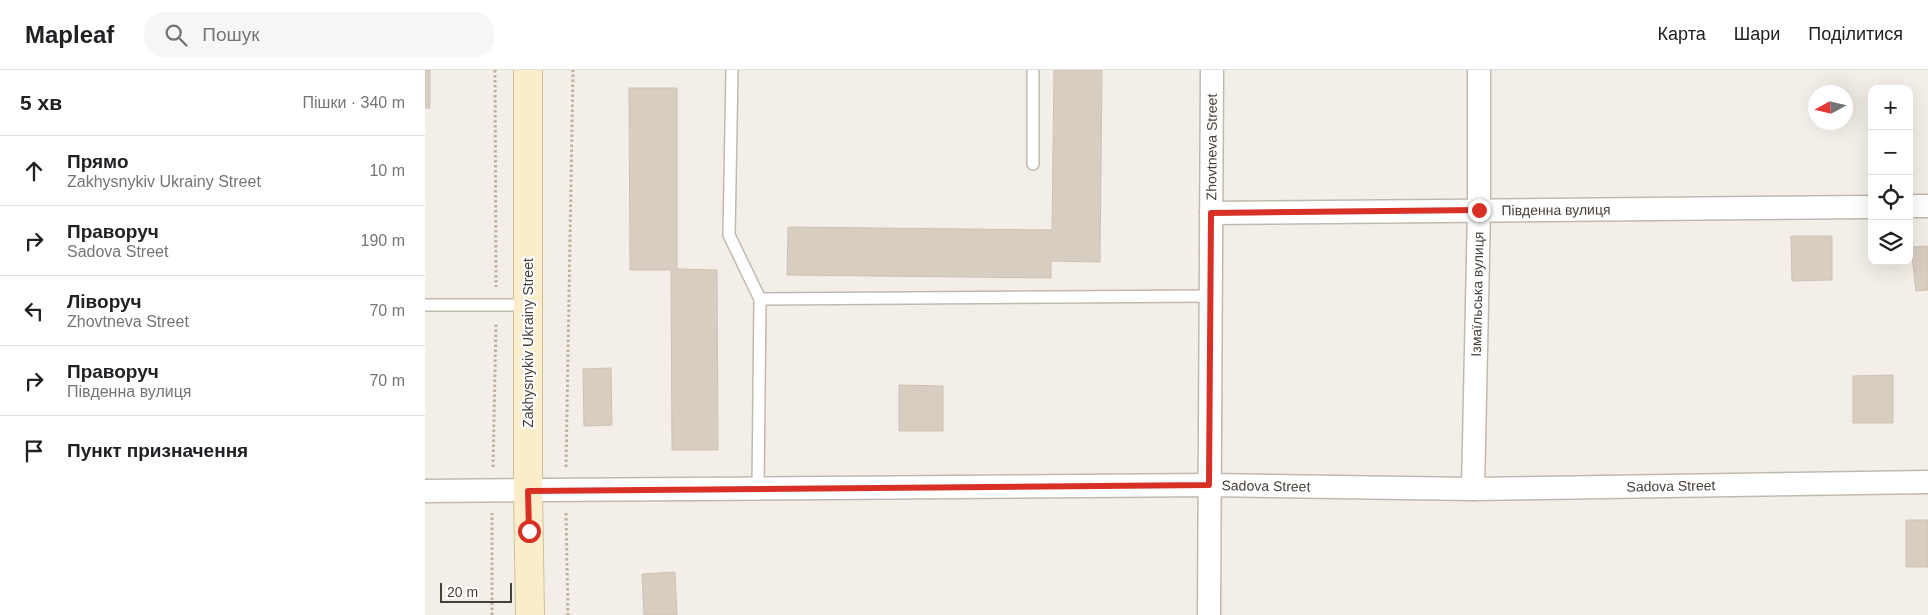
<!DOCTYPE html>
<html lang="uk">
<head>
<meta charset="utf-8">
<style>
  :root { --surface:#fff; --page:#f6f6f6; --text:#202124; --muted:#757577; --line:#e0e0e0 }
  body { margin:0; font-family:Arial,sans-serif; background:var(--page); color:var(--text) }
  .controls { position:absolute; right:15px; top:15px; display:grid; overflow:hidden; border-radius:10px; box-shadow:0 5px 20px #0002 }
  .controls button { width:45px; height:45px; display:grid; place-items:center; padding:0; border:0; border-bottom:1px solid var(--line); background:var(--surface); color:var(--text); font:25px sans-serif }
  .compass { position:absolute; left:1383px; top:15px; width:45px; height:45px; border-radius:50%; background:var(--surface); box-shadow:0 5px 20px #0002; rotate:262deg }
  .scale { position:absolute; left:15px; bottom:12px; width:72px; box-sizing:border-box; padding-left:5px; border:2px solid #463f37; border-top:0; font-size:14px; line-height:18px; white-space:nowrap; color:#463f37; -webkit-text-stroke:4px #fff; paint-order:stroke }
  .stop { position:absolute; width:15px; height:15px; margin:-11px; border:4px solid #d93025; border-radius:50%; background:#fff }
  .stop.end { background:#d93025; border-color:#fff; box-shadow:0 1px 5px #0008 }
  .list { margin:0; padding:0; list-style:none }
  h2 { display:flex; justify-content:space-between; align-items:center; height:65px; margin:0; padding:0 20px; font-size:21px }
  h2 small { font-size:16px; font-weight:400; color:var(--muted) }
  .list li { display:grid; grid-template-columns:32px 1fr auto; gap:15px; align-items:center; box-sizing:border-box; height:70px; padding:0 20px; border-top:1px solid var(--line) }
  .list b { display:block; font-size:19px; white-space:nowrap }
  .list p { margin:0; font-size:16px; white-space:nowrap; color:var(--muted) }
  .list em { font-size:16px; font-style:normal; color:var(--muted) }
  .icon { flex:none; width:28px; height:28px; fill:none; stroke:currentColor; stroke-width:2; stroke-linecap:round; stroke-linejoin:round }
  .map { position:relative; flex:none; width:1503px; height:545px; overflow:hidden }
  header { display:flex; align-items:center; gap:30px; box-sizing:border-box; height:70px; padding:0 25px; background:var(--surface); border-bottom:1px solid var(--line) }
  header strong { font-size:24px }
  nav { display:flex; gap:28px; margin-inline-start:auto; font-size:18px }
  .search { width:350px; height:45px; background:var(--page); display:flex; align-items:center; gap:12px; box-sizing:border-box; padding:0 18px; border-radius:20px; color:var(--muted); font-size:19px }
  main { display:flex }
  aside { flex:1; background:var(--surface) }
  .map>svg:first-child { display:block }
  .building { fill:#d7cdc1; stroke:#cec2b2 }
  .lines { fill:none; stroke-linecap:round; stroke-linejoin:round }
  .lane-casing { stroke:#c1b9ae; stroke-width:14 }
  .street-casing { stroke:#c1b9ae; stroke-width:25 }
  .secondary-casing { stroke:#cfc09b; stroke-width:30 }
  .path { stroke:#beb29e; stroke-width:3; stroke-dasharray:2.5 2.5; stroke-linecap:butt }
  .lane { stroke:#fff; stroke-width:11 }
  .street { stroke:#fff; stroke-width:22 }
  .secondary { stroke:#fbedca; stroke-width:28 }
  .route { stroke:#d93025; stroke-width:6 }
  .labels { text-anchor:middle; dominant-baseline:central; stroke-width:4.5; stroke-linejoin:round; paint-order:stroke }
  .street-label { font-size:14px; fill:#463f37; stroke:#fff }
</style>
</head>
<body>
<header>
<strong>Mapleaf</strong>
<div class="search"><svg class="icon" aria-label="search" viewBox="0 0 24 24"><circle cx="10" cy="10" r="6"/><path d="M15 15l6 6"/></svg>Пошук</div>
<nav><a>Карта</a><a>Шари</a><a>Поділитися</a></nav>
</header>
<main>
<aside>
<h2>5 хв<small>Пішки · 340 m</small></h2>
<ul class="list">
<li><svg class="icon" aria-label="ahead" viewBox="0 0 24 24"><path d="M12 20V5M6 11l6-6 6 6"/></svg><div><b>Прямо</b><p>Zakhysnykiv Ukrainy Street</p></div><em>10 m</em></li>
<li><svg class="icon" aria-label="right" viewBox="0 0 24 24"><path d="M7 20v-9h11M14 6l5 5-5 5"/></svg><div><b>Праворуч</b><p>Sadova Street</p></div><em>190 m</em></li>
<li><svg class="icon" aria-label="left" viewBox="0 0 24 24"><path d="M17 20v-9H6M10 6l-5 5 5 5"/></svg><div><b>Ліворуч</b><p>Zhovtneva Street</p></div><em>70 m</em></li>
<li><svg class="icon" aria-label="right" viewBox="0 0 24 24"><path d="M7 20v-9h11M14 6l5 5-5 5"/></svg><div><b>Праворуч</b><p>Південна вулиця</p></div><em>70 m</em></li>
<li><svg class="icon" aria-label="arrive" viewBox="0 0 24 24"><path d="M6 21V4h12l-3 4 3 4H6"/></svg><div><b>Пункт призначення</b></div></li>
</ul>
</aside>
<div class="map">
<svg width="1503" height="545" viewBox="0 0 1503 545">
  <rect width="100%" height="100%" fill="#f3efe8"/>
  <path class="building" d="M0 0H5V38H0Z
    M629 0H677L675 192 626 191V208L362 205 363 157 627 160Z
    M204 18H252V199L292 200 293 380H247L246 200H205Z
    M1366 166H1407V210L1367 211Z
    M1503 176V220L1491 221 1486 177Z
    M186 298 187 355 159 356 158 299Z
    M1468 305V353H1428V306Z
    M474 315 518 316V361H474Z
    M1481 450H1503V497H1481Z
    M250 502 252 545H219L217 504Z"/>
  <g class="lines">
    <defs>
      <path id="lane" d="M307 0 304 165 335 229
        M608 0V94
        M0 235H103
        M333 419 335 229 786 226"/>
      <g id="street">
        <path d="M1484 136H1503"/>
        <path id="s1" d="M786 143 1447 137"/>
        <path id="s2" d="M1048 419 1054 140V0"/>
        <path id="s3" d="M0 421 784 415 1048 419 1503 412"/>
        <path id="s4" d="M784 545 787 0"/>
      </g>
      <path id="secondary" d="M103 0V421L105 545"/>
    </defs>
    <use href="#lane" class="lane-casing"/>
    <use href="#street" class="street-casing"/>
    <use href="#secondary" class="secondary-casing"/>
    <path class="path" d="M70 0 71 217
      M68 397 71 253
      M141 397 148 0
      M141 443 143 545
      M67 545V443"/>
    <use href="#lane" class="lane"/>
    <use href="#street" class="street"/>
    <use href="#secondary" class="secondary"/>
  </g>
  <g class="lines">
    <path class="route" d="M104 461 103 421 784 415 786 143 1054 140"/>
  </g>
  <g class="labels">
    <g class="street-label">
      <text stroke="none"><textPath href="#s4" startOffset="468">Zhovtneva Street</textPath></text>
      <text stroke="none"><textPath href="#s1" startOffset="345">Південна вулиця</textPath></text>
      <text stroke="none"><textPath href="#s2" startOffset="195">Ізмаїльська вулиця</textPath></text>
      <text transform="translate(103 273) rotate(-90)">Zakhysnykiv Ukrainy Street</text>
      <text stroke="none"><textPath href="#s3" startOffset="841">Sadova Street</textPath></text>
      <text stroke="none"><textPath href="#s3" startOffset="1246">Sadova Street</textPath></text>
    </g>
  </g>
</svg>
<div class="controls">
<button>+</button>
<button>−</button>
<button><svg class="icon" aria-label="locate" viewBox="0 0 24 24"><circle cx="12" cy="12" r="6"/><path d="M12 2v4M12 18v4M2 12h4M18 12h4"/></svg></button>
<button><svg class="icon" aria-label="layers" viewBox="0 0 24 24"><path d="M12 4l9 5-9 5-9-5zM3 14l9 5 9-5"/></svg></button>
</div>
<svg class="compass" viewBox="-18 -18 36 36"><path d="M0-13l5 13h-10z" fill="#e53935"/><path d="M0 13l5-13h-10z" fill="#757577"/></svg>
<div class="scale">20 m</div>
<div class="stop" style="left:104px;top:461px"></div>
<div class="stop end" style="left:1054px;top:140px"></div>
</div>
</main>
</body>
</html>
